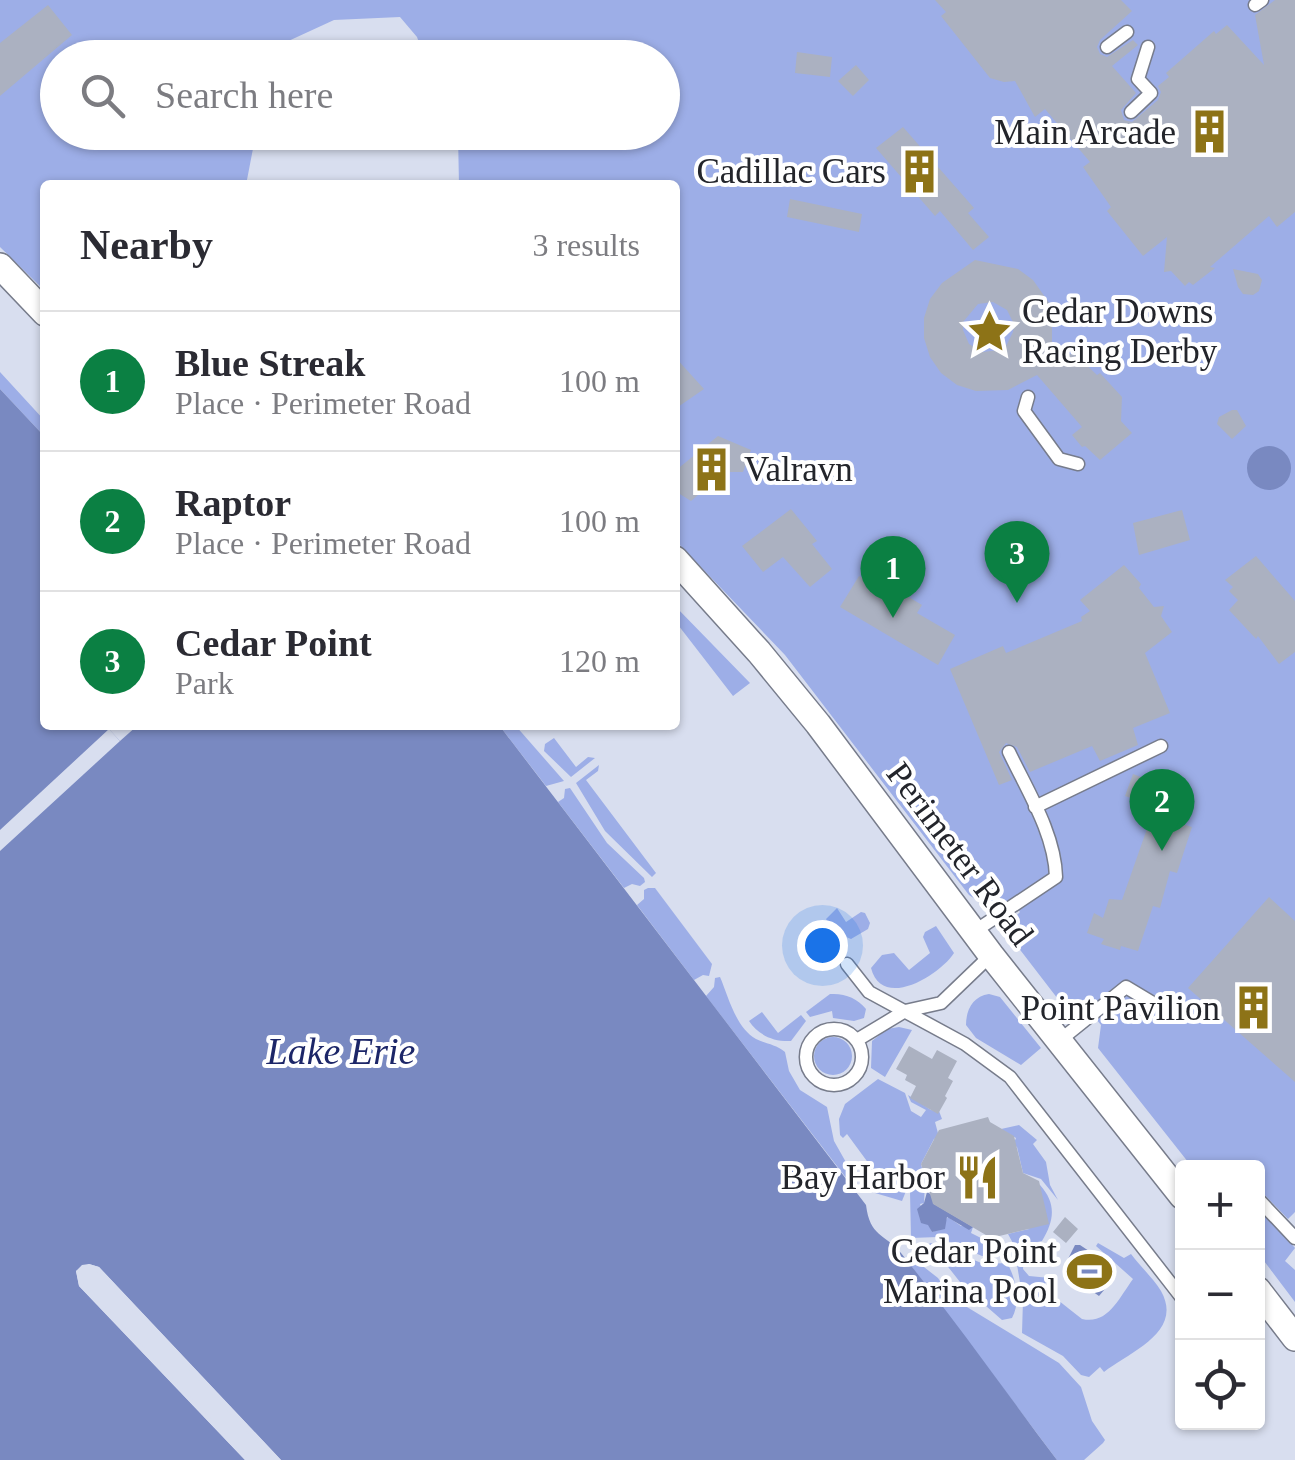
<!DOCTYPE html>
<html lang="en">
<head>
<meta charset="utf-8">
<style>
  :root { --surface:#fff; --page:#f2f2f3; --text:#2b2b33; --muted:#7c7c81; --line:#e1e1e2; --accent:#0b8043 }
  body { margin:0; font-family:"Times New Roman",serif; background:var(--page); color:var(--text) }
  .controls { position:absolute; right:30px; bottom:30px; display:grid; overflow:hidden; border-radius:10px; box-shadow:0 2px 8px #0004 }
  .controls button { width:90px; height:90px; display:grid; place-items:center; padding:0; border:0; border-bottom:2px solid var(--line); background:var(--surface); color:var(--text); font:50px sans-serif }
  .you { position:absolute; left:822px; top:945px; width:35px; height:35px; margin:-25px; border:8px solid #fff; border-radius:50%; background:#1a73e8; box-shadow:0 0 0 15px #1a73e833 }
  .badge { display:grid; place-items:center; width:65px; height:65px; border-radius:50%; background:var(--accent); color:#fff; font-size:32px; font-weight:700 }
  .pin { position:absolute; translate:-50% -82px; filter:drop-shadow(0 2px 5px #0008) }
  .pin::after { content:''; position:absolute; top:52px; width:35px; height:30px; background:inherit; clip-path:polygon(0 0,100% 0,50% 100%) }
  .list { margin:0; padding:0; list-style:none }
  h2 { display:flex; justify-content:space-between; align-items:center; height:130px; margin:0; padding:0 40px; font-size:42px }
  h2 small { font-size:32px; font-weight:400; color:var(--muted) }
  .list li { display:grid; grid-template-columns:65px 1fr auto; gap:30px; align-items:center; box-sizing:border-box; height:140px; padding:0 40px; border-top:2px solid var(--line) }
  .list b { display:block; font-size:38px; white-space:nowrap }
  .list p { margin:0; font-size:32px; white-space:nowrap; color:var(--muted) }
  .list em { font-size:32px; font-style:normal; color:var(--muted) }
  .icon { flex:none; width:55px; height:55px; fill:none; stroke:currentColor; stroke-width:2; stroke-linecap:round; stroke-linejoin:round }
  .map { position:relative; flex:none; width:1295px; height:1460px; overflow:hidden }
  .search { position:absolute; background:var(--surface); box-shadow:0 2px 8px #0004; left:40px; top:40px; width:640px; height:110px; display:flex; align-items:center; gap:25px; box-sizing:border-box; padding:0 35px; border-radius:55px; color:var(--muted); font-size:38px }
  .panel { position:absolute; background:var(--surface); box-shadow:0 2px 8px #0004; left:40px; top:180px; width:640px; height:550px; border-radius:10px }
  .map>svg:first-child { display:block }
  .green { fill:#9daee7 }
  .water { fill:#7989c1 }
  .pier { fill:#d8deef }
  .building { fill:#abb1c1; fill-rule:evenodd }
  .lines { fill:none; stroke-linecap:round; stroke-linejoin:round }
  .service-casing { stroke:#777c8b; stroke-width:15 }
  .minor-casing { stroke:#777c8b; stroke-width:28 }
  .service { stroke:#fff; stroke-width:12 }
  .minor { stroke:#fff; stroke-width:25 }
  .labels { text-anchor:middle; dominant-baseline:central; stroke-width:8; stroke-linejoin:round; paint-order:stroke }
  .poi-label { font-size:35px; fill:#23252b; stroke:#fff; text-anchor:end }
  .street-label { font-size:35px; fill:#23252b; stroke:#fff }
  .water-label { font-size:38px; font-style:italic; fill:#1c2668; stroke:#fff }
</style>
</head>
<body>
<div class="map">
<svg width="1295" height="1460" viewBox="0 0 1295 1460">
  <rect width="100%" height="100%" fill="#d8deef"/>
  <path class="green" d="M0 0H1295V1212L1288 1219 1258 1188V1168L1192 1167 1098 1048 1101 1025 1086 1007 1071 1016 1008 934 1009 923 1020 912 1011 900C993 906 986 907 969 895L785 655 675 540V185H459L458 135 451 133 662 132V58L424 57 417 37 400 17 334 20 271 49 270 57 58 58V132L256 133 246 185H45V291L0 247Z
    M0 372 45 421V437L0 389Z
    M675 606 750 683 733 696 675 621Z
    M499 725H515L564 781 546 786Z
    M554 738 576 767 588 757 595 758 571 777 544 751 545 744Z
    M599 765 598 771 586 780 656 873 652 877 605 831 576 783Z
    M570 788 607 843 644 878 645 882 640 886 632 884 624 888 558 802 564 798 565 789Z
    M648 888H655L712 964 709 976 703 975 694 980 637 905 644 899V890Z
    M837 908 846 922 861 912 865 913 870 923 868 929 851 939 834 932 826 919Z
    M936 926 954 953C940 975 882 1011 871 968L882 955 894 953 909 970 930 953 923 937 925 932Z
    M720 977C728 995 735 1027 756 1039 766 1044 775 1044 785 1052L789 1071 800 1090 827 1107 834 1141 856 1180 850 1183 706 996 714 987 715 978Z
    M830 994C845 993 857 998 866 1009L864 1018 854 1021 833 1018 832 1011 810 1017 806 1012Z
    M989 994 1000 997 1041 1048 1021 1065 976 1038 966 1025C966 1010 973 996 989 994Z
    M762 1012 778 1033 801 1015 806 1021 791 1041C774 1042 758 1035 749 1021Z
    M899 1027 912 1030 885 1077 871 1068 872 1041 887 1029Z
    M814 1056a19 19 0 1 1 38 0a19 19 0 1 1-38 0Z
    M878 1079 905 1093 911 1111 921 1117 926 1110 911 1102 908 1095 931 1110 939 1111 942 1119 935 1122 939 1137 934 1139 921 1164 924 1176 910 1181 902 1201 875 1193 864 1179 872 1168 847 1134 843 1138 840 1135 839 1119 845 1104Z
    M1019 1125 1037 1140 1033 1144 1046 1162 1050 1185 1058 1200 1041 1179 1023 1173 1017 1147 1013 1145 1016 1138 1001 1129Z
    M925 1183 924 1203 920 1204 932 1232 940 1229 948 1217 961 1226 973 1227 971 1233 999 1247 1002 1254 982 1256 938 1237 911 1238 910 1192 917 1185Z
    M1040 1185C1057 1204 1054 1221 1042 1241L1015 1247 1008 1234 1029 1229Z
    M1258 1206 1295 1248 1285 1261 1295 1270V1302L1258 1253Z
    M931 1243 984 1264 1007 1263C1016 1278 1021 1302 1012 1318L1002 1320 970 1292 959 1294 956 1288 960 1282 934 1249 925 1256 920 1253 922 1247Z
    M1098 1243 1124 1258 1131 1254C1140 1266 1153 1278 1161 1291 1184 1332 1130 1352 1104 1372L1100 1367 1089 1377 1081 1375 1063 1356 1022 1333 1023 1300 1016 1259 1020 1252 1046 1245 1056 1250H1034L1024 1258 1023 1269 1029 1276 1050 1278 1043 1285C1052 1297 1070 1309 1082 1319 1108 1325 1119 1298 1133 1279L1096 1246Z
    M915 1260 938 1278 949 1295 962 1304 1059 1363 1081 1387 1092 1421 1105 1440 1103 1443 1084 1460H1057L909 1263Z"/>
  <path class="water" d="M0 389 45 437V725H105L120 741 138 725H499L866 1205C870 1237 884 1233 901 1253 955 1320 1005 1391 1057 1460H281L99 1267 89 1264 76 1271 79 1286 245 1460H0Z
    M1247 468a22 22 0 1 1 44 0a22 22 0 1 1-44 0Z
    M927 1192 932 1195 934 1204 973 1227 969 1230 947 1217 945 1229 932 1232 928 1225 921 1223 917 1209 924 1203Z
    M1075 1245H1080L1098 1257 1096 1261 1116 1276 1099 1296 1079 1282 1082 1277 1065 1265Z"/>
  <path class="pier" d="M109 729 120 741 0 851V830Z
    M89 1264 99 1267 281 1460H274L97 1272 84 1270 80 1276 83 1283 250 1460H245L79 1286 76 1271 82 1265Z"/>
  <path class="building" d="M935 0H1121L1132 11 1100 40 1097 47 1100 54 1107 57 1133 40 1138 45 1112 66 1136 93 1121 110 1124 120 1132 122 1158 100 1161 92 1158 86 1169 77 1166 73 1214 31 1216 34 1227 25 1264 65 1255 15 1275 0H1295V212L1277 227 1269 216 1210 267 1215 268 1193 285 1189 282 1185 286 1171 271 1164 272 1167 237 1143 256 1107 211 1111 207 1083 167 1090 162 1045 109 1035 117 1015 81 1004 82 990 78 941 16 946 12Z
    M48 5 72 35 0 96V43Z
    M797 52 832 57 830 77 795 73Z
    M856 65 869 80 853 96 838 81Z
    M903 127 974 208 968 213 989 237 973 250 940 211 935 216 876 148Z
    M790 199 862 214 859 232 787 217Z
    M975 260 1018 269 1033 280 1052 307V351L1076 355 1097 375 1100 373 1122 397 1121 421 1132 433 1100 460 1085 446 1082 447 1072 435 1082 427 1037 375 1008 390 976 391 957 385 941 373 930 357 924 338V318L930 299 942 283ZM993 302 1007 310 1014 324 1013 332 1006 346 999 350 983 352 969 344 963 330V322L978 304Z
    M1233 269 1258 274 1262 280 1259 291 1253 295 1243 294 1238 287Z
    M675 357 704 389 675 409Z
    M1232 410H1237L1246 426 1232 439 1217 424 1219 417Z
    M718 436 751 450 743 472H725L691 501 675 491V471Z
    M791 509 817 541 812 544 832 569 810 587 783 557 763 572 742 546Z
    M1182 510 1190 540 1139 555 1133 523Z
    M1256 556 1295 601V652L1279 664 1258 636 1256 639 1229 610 1238 600 1229 591 1233 587 1225 580Z
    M1124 565 1141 584 1139 588 1154 607 1164 606 1161 616 1172 632 1145 653 1170 713 1133 728 1138 745 1100 761 1092 746 1030 772 1017 747 1006 743 999 752 1012 780 999 785 950 669 1003 646 1006 653 1082 621 1081 617 1090 611 1080 600Z
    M859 576 898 600 902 593 922 605 917 613 955 635 938 665 840 607Z
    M1133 774 1162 785 1164 778 1190 787 1179 823 1192 827 1177 873 1170 871 1160 908 1153 906 1138 951 1121 946 1120 950 1101 944 1104 939 1087 933 1094 913 1103 918 1109 899 1122 900 1155 806 1125 796Z
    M1269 897 1295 921V1082L1188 988Z
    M909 1046 932 1059 937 1050 957 1061 948 1078 953 1081 945 1096 947 1098 938 1114 910 1098 916 1086 905 1080 907 1075 896 1069Z
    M988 1117 990 1122 1014 1136 1023 1173 1039 1181 1049 1224 991 1238 933 1204 921 1164 939 1130Z
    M1065 1217 1078 1229 1066 1243 1053 1232Z"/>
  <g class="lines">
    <defs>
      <path id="service" d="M1255 5 1262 0
        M1107 47 1127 32
        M1131 112 1151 93 1138 79 1148 47
        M1028 397 1024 411 1059 459 1078 464
        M1035 807 1161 746
        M975 931 1056 877C1055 834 1027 790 1009 752
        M847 964 869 992 965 1044 1010 1077 1182 1298
        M806 1057a28 28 0 1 1 56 0a28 28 0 1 1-56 0Z
        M857 1040 905 1011 941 1003 991 955
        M1059 1041 1126 987 1151 1002
        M1258 1199 1295 1238"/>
      <path id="minor" d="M0 266 45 313
        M675 559 759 652 818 724 991 955 1182 1196
        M1258 1290 1295 1338"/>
    </defs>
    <use href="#service" class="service-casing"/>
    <use href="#minor" class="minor-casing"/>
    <use href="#service" class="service"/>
    <use href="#minor" class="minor"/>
  </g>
  <defs>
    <symbol id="building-bare" viewBox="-9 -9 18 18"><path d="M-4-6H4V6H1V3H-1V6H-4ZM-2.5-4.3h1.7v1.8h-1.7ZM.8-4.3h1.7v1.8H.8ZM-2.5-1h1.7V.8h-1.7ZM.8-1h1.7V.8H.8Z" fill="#8d7317" stroke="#fff" stroke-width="2.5" paint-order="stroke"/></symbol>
    <symbol id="sight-bare" viewBox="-9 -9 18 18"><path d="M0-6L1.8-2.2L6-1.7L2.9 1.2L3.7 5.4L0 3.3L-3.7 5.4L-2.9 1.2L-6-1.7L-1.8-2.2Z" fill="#8d7317" stroke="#fff" stroke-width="2.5" paint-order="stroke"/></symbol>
    <symbol id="restaurant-bare" viewBox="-9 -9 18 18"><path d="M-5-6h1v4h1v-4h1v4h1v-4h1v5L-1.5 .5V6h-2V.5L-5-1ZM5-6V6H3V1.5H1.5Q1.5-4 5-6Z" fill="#8d7317" stroke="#fff" stroke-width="2.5" paint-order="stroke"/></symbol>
    <symbol id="stadium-bare" viewBox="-9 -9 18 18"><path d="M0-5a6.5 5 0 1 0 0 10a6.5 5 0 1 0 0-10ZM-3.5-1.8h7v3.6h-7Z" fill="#8d7317" stroke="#fff" stroke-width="2.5" paint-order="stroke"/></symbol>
  </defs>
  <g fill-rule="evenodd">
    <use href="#building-bare" x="1178" y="100" width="63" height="63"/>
    <use href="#building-bare" x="888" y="140" width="63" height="63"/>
    <use href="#sight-bare" x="958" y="300" width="63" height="63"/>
    <use href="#building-bare" x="680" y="438" width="63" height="63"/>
    <use href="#building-bare" x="1222" y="976" width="63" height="63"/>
    <use href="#restaurant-bare" x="946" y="1146" width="63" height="63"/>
    <use href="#stadium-bare" x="1058" y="1240" width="63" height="63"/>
  </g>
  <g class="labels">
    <g class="poi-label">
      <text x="1176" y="132">Main Arcade</text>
      <text x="886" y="171">Cadillac Cars</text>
      <text x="1022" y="311" text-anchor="start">Cedar Downs<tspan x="1022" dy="40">Racing Derby</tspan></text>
      <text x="744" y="469" text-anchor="start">Valravn</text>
      <text x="1220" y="1008">Point Pavilion</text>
      <text x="945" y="1177">Bay Harbor</text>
      <text x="1057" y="1251">Cedar Point<tspan x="1057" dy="40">Marina Pool</tspan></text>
    </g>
    <g class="street-label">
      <text transform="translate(960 854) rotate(53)">Perimeter Road</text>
    </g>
    <g class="water-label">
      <text x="341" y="1051">Lake Erie</text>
    </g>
  </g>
</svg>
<div class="controls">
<button>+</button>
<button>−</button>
<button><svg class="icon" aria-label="locate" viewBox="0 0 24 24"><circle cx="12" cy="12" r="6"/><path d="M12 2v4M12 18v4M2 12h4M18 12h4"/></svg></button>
</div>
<div class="you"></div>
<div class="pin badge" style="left:893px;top:618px">1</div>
<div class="pin badge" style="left:1162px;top:851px">2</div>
<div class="pin badge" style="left:1017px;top:603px">3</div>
<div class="search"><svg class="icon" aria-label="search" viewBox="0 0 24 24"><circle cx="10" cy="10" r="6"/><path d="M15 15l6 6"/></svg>Search here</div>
<section class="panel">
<h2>Nearby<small>3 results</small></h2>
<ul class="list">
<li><span class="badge">1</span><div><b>Blue Streak</b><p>Place · Perimeter Road</p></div><em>100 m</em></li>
<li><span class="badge">2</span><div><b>Raptor</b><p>Place · Perimeter Road</p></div><em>100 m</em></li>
<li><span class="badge">3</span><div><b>Cedar Point</b><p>Park</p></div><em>120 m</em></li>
</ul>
</section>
</div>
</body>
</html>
